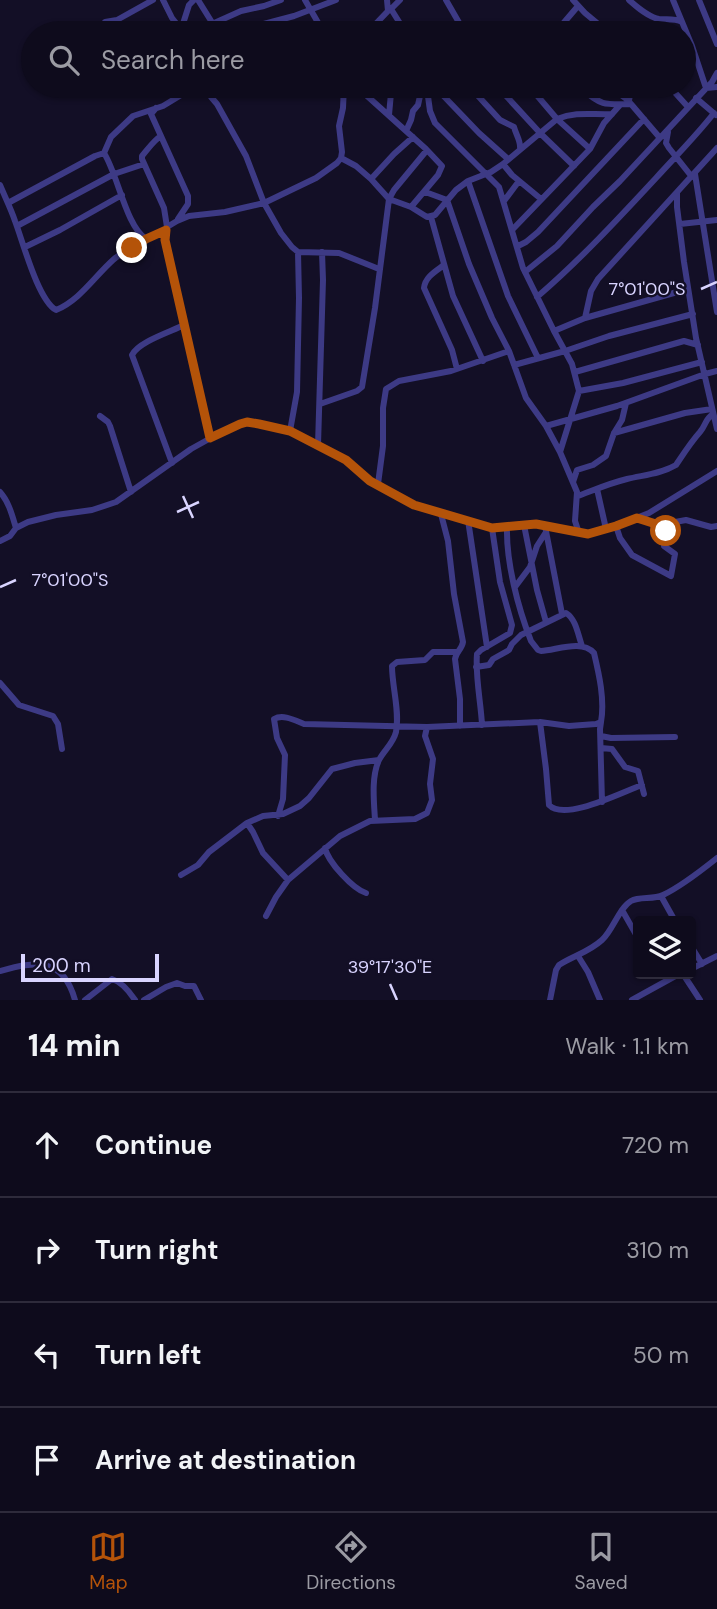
<!DOCTYPE html>
<html lang="en">
<head>
<meta charset="utf-8">
<style>
  :root { --surface:#0e0b1c; --page:#171425; --text:#f1f3f6; --muted:#9b9ba3; --line:#2e2b3b; --accent:#b45309 }
  body { margin:0; font-family:"DM Sans",sans-serif; background:var(--page); color:var(--text) }
  .controls { position:absolute; right:21px; bottom:21px; display:grid; overflow:hidden; border-radius:7px; box-shadow:0 2px 5px #0004 }
  .controls button { width:63px; height:63px; display:grid; place-items:center; padding:0; border:0; border-bottom:2px solid var(--line); background:var(--surface); color:var(--text); font:35px sans-serif }
  .scale { position:absolute; left:21px; bottom:18px; width:138px; box-sizing:border-box; padding-left:7px; border:4px solid #d9d4ff; border-top:0; font-size:19px; line-height:24px; white-space:nowrap; color:#d9d4ff; -webkit-text-stroke:5px #130f26; paint-order:stroke }
  .stop { position:absolute; width:21px; height:21px; margin:-16px; border:5px solid #b45309; border-radius:50%; background:#fff }
  .stop.end { background:#b45309; border-color:#fff; box-shadow:0 2px 7px #0008 }
  .list { margin:0; padding:0; list-style:none }
  h2 { display:flex; justify-content:space-between; align-items:center; height:91px; margin:0; padding:0 28px; font-size:30px }
  h2 small { font-size:23px; font-weight:400; color:var(--muted) }
  .list li { display:grid; grid-template-columns:46px 1fr auto; gap:21px; align-items:center; box-sizing:border-box; height:105px; padding:0 28px; border-top:2px solid var(--line) }
  .list b { display:block; font-size:26px; white-space:nowrap }
  .list em { font-size:23px; font-style:normal; color:var(--muted) }
  .icon { flex:none; width:38px; height:38px; fill:none; stroke:currentColor; stroke-width:2; stroke-linecap:round; stroke-linejoin:round }
  .map { position:relative; flex:none; width:717px; height:1000px; overflow:hidden }
  .search { position:absolute; background:var(--surface); box-shadow:0 2px 5px #0004; left:21px; right:21px; top:21px; height:77px; display:flex; align-items:center; gap:18px; box-sizing:border-box; padding:0 24px; border-radius:38px; color:var(--muted); font-size:26px }
  .sheet { height:511px; background:var(--surface) }
  nav { display:flex; justify-content:space-around; align-items:center; box-sizing:border-box; height:98px; border-top:2px solid var(--line); background:var(--surface); font-size:19px; color:var(--muted) }
  nav a { display:grid; justify-items:center; gap:4px }
  nav .on { color:var(--accent) }
  .map>svg:first-child { display:block }
  .lines { fill:none; stroke-linecap:round; stroke-linejoin:round }
  .minor { stroke:#3d3a85; stroke-width:6 }
  .route { stroke:#b45309; stroke-width:9 }
  .ticks { fill:none; stroke:#d9d4ff; stroke-width:2.5 }
  .ticks-label { font-size:18px; text-anchor:middle; fill:#d9d4ff; stroke:#130f26; stroke-width:5; stroke-linejoin:round; paint-order:stroke }
</style>
</head>
<body>
<div class="map">
<svg width="717" height="1000" viewBox="0 0 717 1000">
  <rect width="100%" height="100%" fill="#130f26"/>
  <g class="lines">
    <path class="minor" d="M163 0 172 18 184 33
      M198 0 213 24
      M305 0 324 33
      M446 0 465 33
      M573 0 585 13 609 33
      M629 0C637 7 648 17 659 19 667 20 674 18 682 22
      M673 0 692 46 706 88 717 87
      M699 0 717 44
      M391 9 406 33
      M390 10 400 0
      M105 22 117 20 153 0
      M260 25 294 16 336 0
      M559 29 570 30 575 33
      M181 30 189 5 194 0
      M192 33 241 11 264 6 281 0
      M367 33 388 11 387 0
      M555 33 578 6
      M208 86 211 97 217 104 246 156 264 203 281 233 292 247 298 252 339 253 379 269
      M356 86 426 149 442 166 438 175 411 207
      M434 86 479 133 508 159
      M469 86 500 120 514 127C516 135 521 141 520 149
      M497 86 541 134 574 166
      M529 86 557 119 590 149
      M578 86C602 105 600 105 631 104L660 138
      M608 86C614 91 628 98 631 104
      M669 86 688 107
      M427 89 430 111 435 123 499 187 523 268 554 331 572 364 579 391 560 452
      M696 98 716 115
      M629 100 632 86
      M156 108 151 114 188 196V204L178 219
      M389 115 391 93 390 86
      M406 131 411 120 413 111 418 105 420 96 428 87
      M668 132 666 143 669 148 692 177
      M161 136C154 140 148 149 142 156V159L164 208 167 227
      M104 153 111 137 133 116 163 106 191 89 198 90 211 95
      M341 158 356 166 371 179 389 199 411 207 427 217 435 215 456 190 468 181 491 172 503 164 557 119C577 111 592 115 612 114
      M503 164 512 175 541 199
      M695 174 717 312
      M371 179 394 154 413 137
      M468 181 508 296 538 358
      M0 185C5 197 11 209 15 221 23 242 38 300 56 310 80 300 94 277 113 260 128 247 148 238 166 230
      M423 193H428L447 200 469 264 492 318 509 351 526 398 546 426 560 452 577 492 575 521 579 533
      M677 193V207L684 262 696 338 717 429
      M504 201 519 181
      M8 203 95 156 104 153C118 175 126 226 146 239
      M431 217 453 296 483 361
      M680 224 717 220
      M17 226 114 174 144 164
      M513 229 590 149 604 123 620 105
      M518 246 526 242 538 232 644 119
      M25 247 60 230 122 195
      M444 265C436 271 425 277 424 288L452 350 457 369
      M525 272 557 246 593 207 620 181 712 82 717 73
      M537 297C580 260 618 219 656 178 676 156 696 136 714 113
      M585 318 591 291 598 279 717 148
      M554 331 585 318 688 289
      M514 365 565 351 609 336 693 314
      M575 372 684 341 698 345
      M579 391 623 383 702 362
      M320 404 357 391 362 387 375 308 389 199 394 190 427 150
      M100 416 108 422 110 426 131 492
      M546 426 617 406 705 374 717 371
      M290 431 297 392 299 298 298 252
      M614 433 685 413 712 409
      M210 438 165 240 164 235 167 227 177 221 189 216 225 212 264 203 316 178 337 163 341 158 342 152 339 126 343 108 344 86
      M318 445 323 280 322 252
      M172 463 132 355C138 342 170 332 184 325
      M573 482 577 470 593 465 606 456 614 433 622 420 626 403
      M378 484 383 446V408L386 389 399 381 451 371 509 351
      M597 489 606 529
      M0 492C9 502 12 515 16 528
      M578 496C594 490 610 483 627 479 643 475 661 474 676 465 684 453 691 442 700 432 706 425 705 419 713 414
      M441 514 448 541 454 594 463 642C462 649 456 652 455 659L460 699V726
      M637 518 659 525 686 520 711 527 717 526
      M468 520 487 647
      M524 525 537 590 546 622
      M545 526 562 614
      M616 526 620 538 632 555 671 576 675 554 664 546 667 533 664 528 659 525
      M0 541 10 536 16 528 28 522 56 515 92 510 116 502 191 449 227 429 243 423 259 424 290 431 346 460 370 481 414 505 492 528 536 524 588 534 616 526 649 513 717 471
      M515 587 530 567 537 546 546 532
      M476 667 489 665 493 659 509 650 512 644 521 635 566 613C576 619 578 635 582 646
      M0 683 19 705 53 716 58 724 62 749
      M540 722 546 769 549 805C565 822 624 791 642 785
      M601 722 600 729 602 802
      M482 725C481 703 475 676 477 654L481 650 510 633 512 625 500 582 492 528
      M601 736 611 738 675 737
      M601 748 612 749 625 767 638 771 644 794
      M278 816 283 799 285 755 277 738 274 719C283 714 294 720 304 724L427 727
      M375 820C374 802 371 777 379 760 384 750 393 744 396 732 400 711 392 687 392 666L397 662 425 660 433 652H458
      M247 823 253 832 263 853 288 880
      M325 848C328 862 353 889 366 893
      M181 875 198 865 209 852 247 823 263 816 283 814 300 806 309 798 332 769 355 763 379 760
      M661 896 675 921
      M622 910 638 938
      M266 916 276 897 288 880 340 836 370 821 415 819 427 813 432 800 430 784 433 759 425 736 427 727 540 722 569 726 596 724 601 722C605 700 599 674 594 653 582 639 557 650 541 651L538 650 531 641C518 608 506 562 507 527
      M691 946 702 964
      M578 956 588 972 600 1000
      M691 969 717 956
      M0 971C36 961 63 957 75 1000
      M683 974 700 1000
      M85 1000 112 979C122 982 129 991 135 1000
      M144 1000 166 987 177 983 185 986H194L201 1000
      M550 1000 556 970 559 965C573 956 589 952 602 940 613 930 619 908 631 901 640 896 653 900 663 895 680 887 702 870 717 858
      M632 1000 679 974"/>
  </g>
  <g class="lines">
    <path class="route" d="M132 248 146 239 166 230 165 240 210 438 240 424 247 422 259 424 290 431 346 460 370 481 414 505 492 528 536 524 588 534 616 526 637 518 659 525 666 531"/>
  </g>
  <path class="ticks" d="M701 289 717 282M183 496 193 518M177 512 199 502M0 587 16 580M390 984 397 1000"/>
  <g class="ticks-label">
    <text x="647" y="295">7°01'00"S</text>
    <text x="70" y="586">7°01'00"S</text>
    <text x="390" y="973">39°17'30"E</text>
  </g>
</svg>
<div class="controls">
<button><svg class="icon" aria-label="layers" viewBox="0 0 24 24"><path d="M12 4l9 5-9 5-9-5zM3 14l9 5 9-5"/></svg></button>
</div>
<div class="scale">200 m</div>
<div class="stop" style="left:666px;top:531px"></div>
<div class="stop end" style="left:132px;top:248px"></div>
<div class="search"><svg class="icon" aria-label="search" viewBox="0 0 24 24"><circle cx="10" cy="10" r="6"/><path d="M15 15l6 6"/></svg>Search here</div>
</div>
<section class="sheet">
<h2>14 min<small>Walk · 1.1 km</small></h2>
<ul class="list">
<li><svg class="icon" aria-label="ahead" viewBox="0 0 24 24"><path d="M12 20V5M6 11l6-6 6 6"/></svg><div><b>Continue</b></div><em>720 m</em></li>
<li><svg class="icon" aria-label="right" viewBox="0 0 24 24"><path d="M7 20v-9h11M14 6l5 5-5 5"/></svg><div><b>Turn right</b></div><em>310 m</em></li>
<li><svg class="icon" aria-label="left" viewBox="0 0 24 24"><path d="M17 20v-9H6M10 6l-5 5 5 5"/></svg><div><b>Turn left</b></div><em>50 m</em></li>
<li><svg class="icon" aria-label="arrive" viewBox="0 0 24 24"><path d="M6 21V4h12l-3 4 3 4H6"/></svg><div><b>Arrive at destination</b></div></li>
</ul>
</section>
<nav>
<a class="on"><svg class="icon" aria-label="map" viewBox="0 0 24 24"><path d="M3 6l6-2 6 2 6-2v14l-6 2-6-2-6 2zM9 4v14M15 6v14"/></svg>Map</a>
<a><svg class="icon" aria-label="directions" viewBox="0 0 24 24"><path d="M12 3l9 9-9 9-9-9zM9 14v-3h6M13 9l2 2-2 2"/></svg>Directions</a>
<a><svg class="icon" aria-label="saved" viewBox="0 0 24 24"><path d="M7 4h10v16l-5-4-5 4z"/></svg>Saved</a>
</nav>
</body>
</html>
